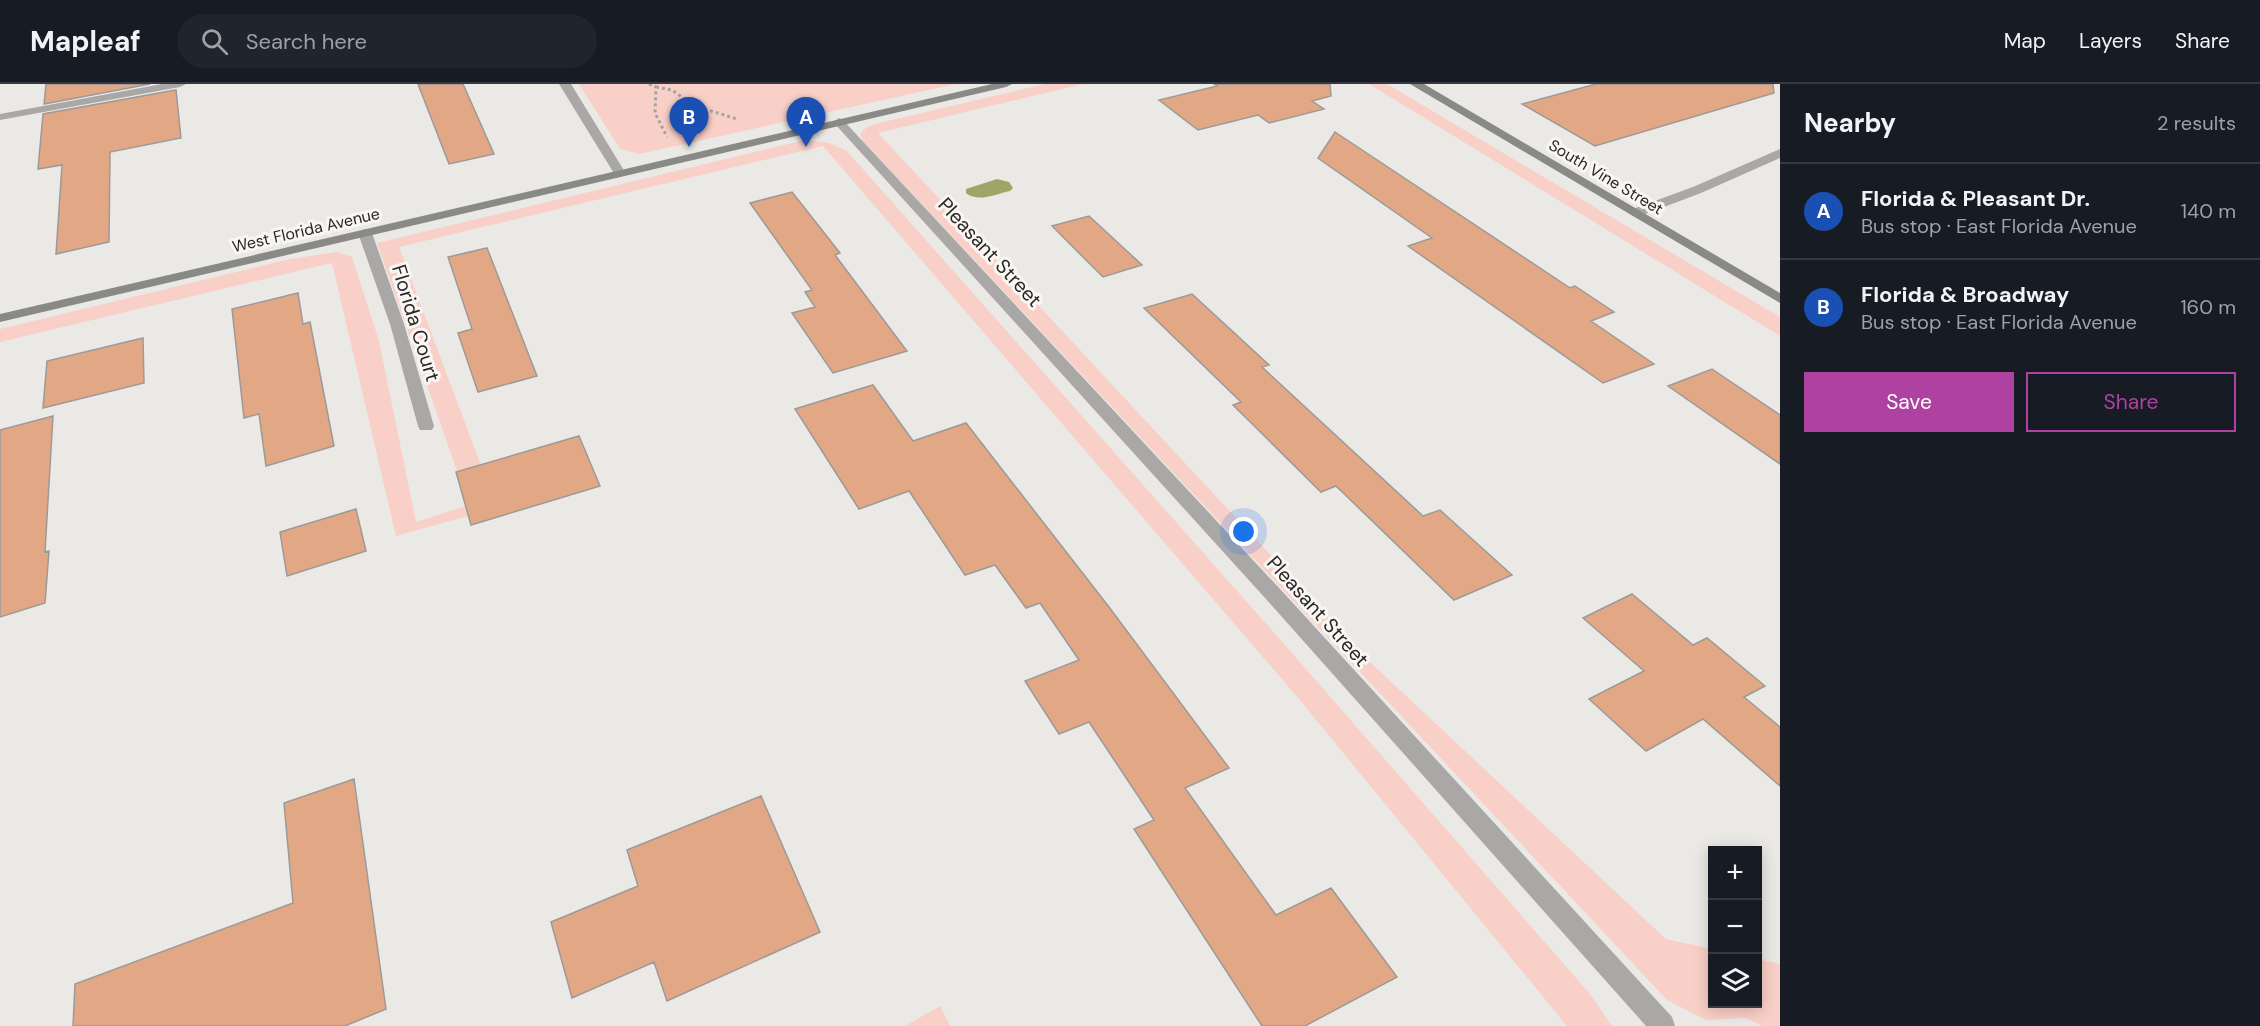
<!DOCTYPE html>
<html lang="en">
<head>
<meta charset="utf-8">
<style>
  :root { --surface:#171b24; --page:#20242c; --text:#f1f3f6; --muted:#9ea1a6; --line:#363941; --accent:#af42a1 }
  body { margin:0; font-family:"DM Sans",sans-serif; background:var(--page); color:var(--text) }
  .controls { position:absolute; right:18px; bottom:18px; display:grid; overflow:hidden; border-radius:0px; box-shadow:0 3px 15px #0003 }
  .controls button { width:54px; height:54px; display:grid; place-items:center; padding:0; border:0; border-bottom:2px solid var(--line); background:var(--surface); color:var(--text); font:30px sans-serif }
  .you { position:absolute; left:1244px; top:448px; width:21px; height:21px; margin:-15px; border:4px solid #fff; border-radius:50%; background:#1a73e8; box-shadow:0 0 0 9px #1a73e833 }
  .badge { display:grid; place-items:center; width:39px; height:39px; border-radius:50%; background:var(--accent); color:#fff; font-size:20px; font-weight:700 }
  .pin { position:absolute; translate:-50% -50px; filter:drop-shadow(0 2px 3px #0008) }
  .pin::after { content:''; position:absolute; top:32px; width:21px; height:18px; background:inherit; clip-path:polygon(0 0,100% 0,50% 100%) }
  .list { margin:0; padding:0; list-style:none }
  h2 { display:flex; justify-content:space-between; align-items:center; height:78px; margin:0; padding:0 24px; font-size:26px }
  h2 small { font-size:20px; font-weight:400; color:var(--muted) }
  .list li { display:grid; grid-template-columns:39px 1fr auto; gap:18px; align-items:center; box-sizing:border-box; height:96px; padding:0 24px; border-top:2px solid var(--line) }
  .list b { display:block; font-size:22px; white-space:nowrap }
  .list p { margin:0; font-size:20px; white-space:nowrap; color:var(--muted) }
  .list em { font-size:20px; font-style:normal; color:var(--muted) }
  .actions { display:flex; gap:12px; padding:18px 24px }
  .actions a { flex:1; padding:14px 0; border:2px solid var(--accent); border-radius:0px; text-align:center; font-size:21px; color:var(--accent) }
  .actions .main { background:var(--accent); color:#fff }
  .icon { flex:none; width:33px; height:33px; fill:none; stroke:currentColor; stroke-width:2; stroke-linecap:round; stroke-linejoin:round }
  .map { position:relative; flex:none; width:1780px; height:942px; overflow:hidden }
  header { display:flex; align-items:center; gap:36px; box-sizing:border-box; height:84px; padding:0 30px; background:var(--surface); border-bottom:2px solid var(--line) }
  header strong { font-size:28px }
  nav { display:flex; gap:33px; margin-inline-start:auto; font-size:21px }
  .search { width:420px; height:54px; background:var(--page); display:flex; align-items:center; gap:15px; box-sizing:border-box; padding:0 21px; border-radius:33px; color:var(--muted); font-size:22px }
  main { display:flex }
  aside { flex:1; background:var(--surface) }
  .map>svg:first-child { display:block }
  .green { fill:#f9d0c7 }
  .water { fill:#a0a467 }
  .building { fill:#e2a886; stroke:#9d9997; stroke-width:1.5 }
  .lines { fill:none; stroke-linecap:round; stroke-linejoin:round }
  .path { stroke:#a5a3a0; stroke-width:3; stroke-dasharray:3 3; stroke-linecap:butt }
  .street { fill:#a9a8a7; fill-rule:evenodd }
  .secondary { fill:#898986; fill-rule:evenodd }
  .labels { text-anchor:middle; dominant-baseline:central; stroke-width:6; stroke-linejoin:round; paint-order:stroke }
  .far-street-label { font-size:16px; fill:#282726; stroke:#f9f6f3 }
  .street-label { font-size:20px; fill:#282726; stroke:#f9f6f3 }
</style>
</head>
<body>
<header>
<strong>Mapleaf</strong>
<div class="search"><svg class="icon" aria-label="search" viewBox="0 0 24 24"><circle cx="10" cy="10" r="6"/><path d="M15 15l6 6"/></svg>Search here</div>
<nav><a>Map</a><a>Layers</a><a>Share</a></nav>
</header>
<main>
<div class="map">
<svg width="1780" height="942" viewBox="0 0 1780 942">
  <rect width="100%" height="100%" fill="#ebe9e5"/>
  <path class="green" d="M579 0H956L639 70 620 65Z
    M1045 0H1083L878 49 1371 579 1666 855 1712 865V920H1758V875L1780 880V942H1763L1745 934 1706 936 1667 916 863 57 860 50 866 44 875 40Z
    M1369 0H1387L1780 233V252Z
    M805 56 829 59 847 67 1278 553 1590 910 1612 942H1567L1299 615 823 62 399 163 497 424 396 452 332 179 0 258V245L290 175 337 168 352 173 379 257 416 438 469 421 377 159Z
    M940 922 950 942H905Z"/>
  <path class="water" d="M997 95 1009 98 1013 104 1010 107C996 110 978 119 966 109V105Z"/>
  <path class="building" d="M46 0H150L44 20Z
    M418 0H463L494 70 449 80Z
    M1214 0H1330L1331 12 1312 17 1324 25 1269 39 1258 31 1198 46 1159 16 1217 2Z
    M1596 0H1773L1774 9 1595 62 1522 20Z
    M176 6 181 54 110 68 109 158 56 170 62 81 38 85 43 30Z
    M1335 48 1570 204 1575 202 1614 228 1591 237 1654 280 1603 299 1408 162 1432 154 1318 74Z
    M792 108 840 169 835 171 907 267 833 289 792 229 815 223 805 208 812 206 750 119Z
    M1089 132 1142 181 1103 193 1052 142Z
    M487 164 537 292 478 308 458 249 472 245 448 173Z
    M298 209 303 240 310 238 334 362 266 382 259 330 244 334 232 225Z
    M1192 210 1269 281 1262 283 1423 432 1440 426 1512 491 1454 516 1336 402 1321 408 1233 321 1241 318 1144 224Z
    M143 254 144 299 43 324 47 277Z
    M1712 285 1780 331V380L1668 302Z
    M873 301 913 357 966 339 1109 523 1229 684 1185 704 1276 831 1331 804 1397 893 1305 942H1262L1134 745 1154 736 1089 638 1059 650 1025 597 1079 576 1040 519 1026 524 995 481 965 491 909 407 859 425 795 325Z
    M53 332 45 468 49 467 45 519 0 533V346Z
    M579 352 600 402 471 441 456 388Z
    M356 425 366 467 287 492 280 448Z
    M1632 510 1693 561 1707 554 1765 602 1744 613 1780 643V702L1703 635 1646 667 1589 615 1644 587 1583 534Z
    M354 695 386 925 345 942H73L75 900 293 819 284 719Z
    M761 712 820 848 667 917 654 878 572 914 551 838 638 802 627 766Z"/>
  <g class="lines">
    <path class="path" d="M649 0 656 3 655 29 667 53
      M656 3 672 6 695 22 737 35"/>
    <path class="street" d="M162 0H186L180 3 0 36V30Z
      M559 0H571L625 88 623 91H615Z
      M839 34 843 36 1280 505 1672 933 1675 942H1646L1266 515 835 40 833 38Z
      M1780 65V74L1701 109 1640 132 1635 133 1628 129 1630 126 1693 103Z
      M365 145 372 149 404 240 434 342 432 346H420L418 342 390 240 358 149Z"/>
    <path class="secondary" d="M992 0H1012L1006 3 0 238V230Z
      M1410 0H1424L1780 209V219Z"/>
  </g>
  <g class="labels">
    <g class="far-street-label">
      <text transform="translate(1606 93) rotate(31)">South Vine Street</text>
      <text transform="translate(306 146) rotate(-13)">West Florida Avenue</text>
    </g>
    <g class="street-label">
      <text transform="translate(990 168) rotate(47)">Pleasant Street</text>
      <text transform="translate(416 239) rotate(73)">Florida Court</text>
      <text transform="translate(1318 527) rotate(48)">Pleasant Street</text>
    </g>
  </g>
</svg>
<div class="controls">
<button>+</button>
<button>−</button>
<button><svg class="icon" aria-label="layers" viewBox="0 0 24 24"><path d="M12 4l9 5-9 5-9-5zM3 14l9 5 9-5"/></svg></button>
</div>
<div class="you"></div>
<div class="pin badge" style="left:806px;top:63px;background:#1a4fb4">A</div>
<div class="pin badge" style="left:689px;top:63px;background:#1a4fb4">B</div>
</div>
<aside>
<h2>Nearby<small>2 results</small></h2>
<ul class="list">
<li><span class="badge" style="background:#1a4fb4">A</span><div><b>Florida &amp; Pleasant Dr.</b><p>Bus stop · East Florida Avenue</p></div><em>140 m</em></li>
<li><span class="badge" style="background:#1a4fb4">B</span><div><b>Florida &amp; Broadway</b><p>Bus stop · East Florida Avenue</p></div><em>160 m</em></li>
</ul>
<div class="actions"><a class="main">Save</a><a>Share</a></div>
</aside>
</main>
</body>
</html>
